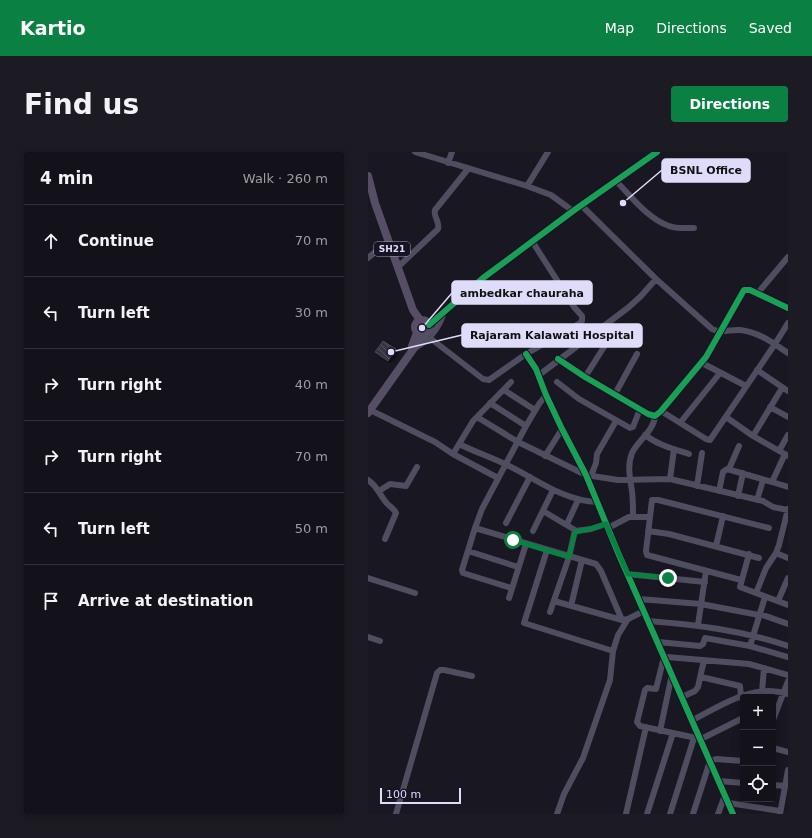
<!DOCTYPE html>
<html lang="en">
<head>
<meta charset="utf-8">
<style>
  :root { --surface:#131119; --page:#1c1a22; --text:#f1f3f6; --muted:#9d9da2; --line:#323138; --accent:#0b8043 }
  body { margin:0; font-family:"DejaVu Sans",sans-serif; background:var(--page); color:var(--text) }
  .controls { position:absolute; right:12px; bottom:12px; display:grid; overflow:hidden; border-radius:4px; box-shadow:0 2px 10px #0003 }
  .controls button { width:36px; height:36px; display:grid; place-items:center; padding:0; border:0; border-bottom:1px solid var(--line); background:var(--surface); color:var(--text); font:20px sans-serif }
  .scale { position:absolute; left:12px; bottom:10px; width:81px; box-sizing:border-box; padding-left:4px; border:2px solid #dfdcfa; border-top:0; font-size:11px; line-height:14px; white-space:nowrap; color:#dfdcfa; -webkit-text-stroke:3px #161325; paint-order:stroke }
  .stop { position:absolute; width:12px; height:12px; margin:-9px; border:3px solid #0b8043; border-radius:50%; background:#fff }
  .stop.end { background:#0b8043; border-color:#fff; box-shadow:0 1px 4px #0008 }
  .list { margin:0; padding:0; list-style:none }
  h2 { display:flex; justify-content:space-between; align-items:center; height:52px; margin:0; padding:0 16px; font-size:17px }
  h2 small { font-size:13px; font-weight:400; color:var(--muted) }
  .list li { display:grid; grid-template-columns:26px 1fr auto; gap:12px; align-items:center; box-sizing:border-box; height:72px; padding:0 16px; border-top:1px solid var(--line) }
  .list b { display:block; font-size:15px; white-space:nowrap }
  .list em { font-size:13px; font-style:normal; color:var(--muted) }
  .icon { flex:none; width:22px; height:22px; fill:none; stroke:currentColor; stroke-width:2; stroke-linecap:round; stroke-linejoin:round }
  .map { position:relative; flex:none; width:420px; height:662px; overflow:hidden; border-radius:4px }
  header { display:flex; align-items:center; gap:24px; box-sizing:border-box; height:56px; padding:0 20px; background:var(--accent); color:#fff }
  header strong { font-size:19px }
  nav { display:flex; gap:22px; margin-inline-start:auto; font-size:14px }
  .intro { display:flex; align-items:center; justify-content:space-between; box-sizing:border-box; height:96px; padding:0 24px }
  h1 { margin:0; font-size:28px }
  .button { padding:10px 18px; border-radius:4px; background:var(--accent); color:#fff; font-size:14px; font-weight:700 }
  main { display:flex; gap:24px; padding:0 24px }
  aside { flex:1; background:var(--surface); border-radius:4px; box-shadow:0 2px 10px #0003 }
  .map>svg:first-child { display:block }
  .building { fill:url(#building-back-hatch); stroke:#464354; filter:url(#shadow) }
  .lines { fill:none; stroke-linecap:round; stroke-linejoin:round }
  .minor { stroke:#4f4d60; stroke-width:6 }
  .major { stroke:#554e64; stroke-width:8 }
  .cycleway-casing { stroke:#161325; stroke-width:8 }
  .cycleway { stroke:#1a9f57; stroke-width:6 }
  .route { stroke:#0b8043; stroke-width:5 }
  .labels { text-anchor:middle; dominant-baseline:central; stroke-width:3; stroke-linejoin:round; paint-order:stroke }
  .shield { fill:#161325; stroke:#a3a0ba; stroke-width:1 }
  .shield-label { font-size:9px; font-weight:bold; fill:#dfdcfa }
  .leader { fill:none; stroke:#dfdcfa; stroke-width:1.5 }
  .callout-dot { fill:#dfdcfa; stroke:#161325; stroke-width:1.5 }
  .callout { fill:#dfdcfa; stroke:#dfdcfa; stroke-width:1.5 }
  .callout-label { font-size:11px; text-anchor:middle; font-weight:bold; fill:#111 }
</style>
</head>
<body>
<header>
<strong>Kartio</strong>
<nav><a>Map</a><a>Directions</a><a>Saved</a></nav>
</header>
<div class="intro"><h1>Find us</h1><a class="button">Directions</a></div>
<main>
<aside>
<h2>4 min<small>Walk · 260 m</small></h2>
<ul class="list">
<li><svg class="icon" aria-label="ahead" viewBox="0 0 24 24"><path d="M12 20V5M6 11l6-6 6 6"/></svg><div><b>Continue</b></div><em>70 m</em></li>
<li><svg class="icon" aria-label="left" viewBox="0 0 24 24"><path d="M17 20v-9H6M10 6l-5 5 5 5"/></svg><div><b>Turn left</b></div><em>30 m</em></li>
<li><svg class="icon" aria-label="right" viewBox="0 0 24 24"><path d="M7 20v-9h11M14 6l5 5-5 5"/></svg><div><b>Turn right</b></div><em>40 m</em></li>
<li><svg class="icon" aria-label="right" viewBox="0 0 24 24"><path d="M7 20v-9h11M14 6l5 5-5 5"/></svg><div><b>Turn right</b></div><em>70 m</em></li>
<li><svg class="icon" aria-label="left" viewBox="0 0 24 24"><path d="M17 20v-9H6M10 6l-5 5 5 5"/></svg><div><b>Turn left</b></div><em>50 m</em></li>
<li><svg class="icon" aria-label="arrive" viewBox="0 0 24 24"><path d="M6 21V4h12l-3 4 3 4H6"/></svg><div><b>Arrive at destination</b></div></li>
</ul>
</aside>
<div class="map">
<svg width="420" height="662" viewBox="0 0 420 662">
  <defs>
    <pattern id="building-back-hatch" width="6" height="6" patternUnits="userSpaceOnUse"><rect width="6" height="6" fill="#383642"/><path d="M-1 5l2 2M0 0l6 6M5-1l2 2" fill="none" stroke="#54525e"/></pattern>
    <filter id="shadow"><feDropShadow dx="3" dy="2" stdDeviation="2" flood-color="#0009"/></filter>
  </defs>
  <rect width="100%" height="100%" fill="#191721"/>
  <path class="building" d="M15 189 28 197 20 209 7 200Z"/>
  <g class="lines">
    <path class="minor" d="M47 0 159 34 183 43 205 59
      M80 11 84 0
      M248 29C263 44 280 67 301 74 308 77 318 76 326 76
      M159 34 180 0
      M213 53 288 127 344 177C353 182 363 177 372 178 391 180 405 191 420 201
      M0 106 17 92
      M30 115 70 77C72 69 65 65 67 58L100 17
      M389 142 420 105
      M61 173 115 126 205 59 289 0
      M62 186 115 227 121 228 158 202 212 171 214 169V164L206 155 164 89
      M47 196C61 188 70 178 75 163
      M158 202 168 217 178 243 194 277 218 323 251 403 365 662
      M190 207 217 225 280 262 287 264 293 259 338 205 376 138H382L420 156
      M334 211 378 234
      M389 218 420 239
      M171 223 261 155 273 144 288 127
      M217 225 241 187
      M189 230 211 247 262 276 265 275 272 257
      M136 238 167 258
      M247 242 269 202
      M122 251 158 274
      M402 255 420 265
      M0 257 67 290 85 302 130 326
      M293 259 338 287 342 288 407 192 420 171
      M109 265 150 290 218 323 250 328 302 327 395 349 405 355 420 358
      M358 265 385 284 420 304
      M312 271 352 221
      M277 283C290 293 306 297 321 302
      M385 284 414 236
      M91 292C107 300 123 305 139 313 168 327 196 349 229 350
      M411 299 420 283
      M85 302 105 269 143 230
      M177 304 194 277
      M361 317 371 294
      M223 324 228 311 229 302 248 269
      M302 327 306 297
      M0 328C10 335 10 340 17 349 20 354 26 356 28 361L17 387
      M404 330 420 335
      M329 334 334 301
      M11 339 22 332 38 334 49 315
      M351 339 355 320 359 317 404 330 417 302
      M370 344 375 321
      M389 348 395 328
      M175 359 207 378 201 405 182 460
      M265 364C265 356 265 347 264 339 262 327 259 313 264 301 270 288 286 279 287 264
      M138 371 162 325
      M199 372 210 348
      M107 376 228 412 233 419 254 468
      M240 376 261 365H281
      M165 379 185 338
      M207 379 223 377 238 372
      M280 379 301 382 391 406
      M348 394 355 364
      M179 398 156 471 245 499
      M100 399 150 415
      M408 401 420 406
      M381 402 372 435 420 453
      M259 422 337 430
      M0 426 47 441
      M373 428 279 403 278 399 284 348H290L401 376
      M143 436 95 421 94 418 107 376 114 357 158 274 171 252 178 243
      M388 441 398 416 408 401 411 393 420 357
      M141 446 158 392
      M271 447 333 452 391 463
      M186 449 254 468 260 467 276 459
      M410 449 420 426
      M203 454 214 408
      M392 462 420 472
      M281 469C328 473 374 478 420 494
      M330 473 338 419
      M0 485 12 489
      M290 490 332 494 335 492 337 486 382 494 420 505
      M382 494 397 445
      M333 525 372 534 373 544 375 549
      M394 540 396 516
      M314 545 327 539 330 535 336 508
      M375 566 333 587 272 574 269 570 277 538 279 536 288 537 295 509 297 506 299 505 381 512 420 523
      M325 568C354 553 385 531 420 542
      M405 568 420 529
      M292 579 304 522
      M405 596 420 600
      M351 629 375 631
      M405 633 417 634
      M361 651 412 659
      M28 662 69 521 72 518H76L104 524
      M189 662 196 642 215 606 242 528 245 499 250 483 260 467
      M258 662 278 575
      M279 662 305 581
      M302 662 326 586
      M325 662 342 609 348 607 375 609
      M350 662 357 643
      M412 662 420 618"/>
    <path class="major" d="M0 24 7 51 45 158 52 168
      M47 175a7 7 0 1 1 14 0a7 7 0 1 1-14 0Z
      M44 194 49 181
      M0 261 56 182"/>
    <defs>
      <path id="cycleway" d="M61 173 115 126 205 59 289 0
        M158 202 168 217 178 243 194 277 218 323 251 403 365 662
        M190 207 217 225 280 262 287 264 293 259 338 205 376 138H382L420 156"/>
    </defs>
    <use href="#cycleway" class="cycleway-casing"/>
    <use href="#cycleway" class="cycleway"/>
  </g>
  <g class="lines">
    <path class="route" d="M145 388 201 405 207 380 222 377 238 372 260 422 300 426"/>
  </g>
  <g class="labels">
    <rect class="shield" x="6" y="90" width="36" height="14" rx="3"/>
    <g class="shield-label">
      <text x="24" y="97">SH21</text>
    </g>
  </g>
  <path class="leader" d="M255 51L294 18M54 176L84 141M23 200L94 183"/>
  <g class="callout-dot">
    <circle cx="255" cy="51" r="4"/>
    <circle cx="54" cy="176" r="4"/>
    <circle cx="23" cy="200" r="4"/>
  </g>
  <g class="callout">
    <rect x="294" y="7" width="88" height="23" rx="4"/>
    <rect x="84" y="129" width="140" height="23" rx="4"/>
    <rect x="94" y="172" width="180" height="23" rx="4"/>
  </g>
  <g class="callout-label">
    <text x="338" y="22">BSNL Office</text>
    <text x="154" y="145">ambedkar chauraha</text>
    <text x="184" y="187">Rajaram Kalawati Hospital</text>
  </g>
</svg>
<div class="controls">
<button>+</button>
<button>−</button>
<button><svg class="icon" aria-label="locate" viewBox="0 0 24 24"><circle cx="12" cy="12" r="6"/><path d="M12 2v4M12 18v4M2 12h4M18 12h4"/></svg></button>
</div>
<div class="scale">100 m</div>
<div class="stop" style="left:145px;top:388px"></div>
<div class="stop end" style="left:300px;top:426px"></div>
</div>
</main>
</body>
</html>
